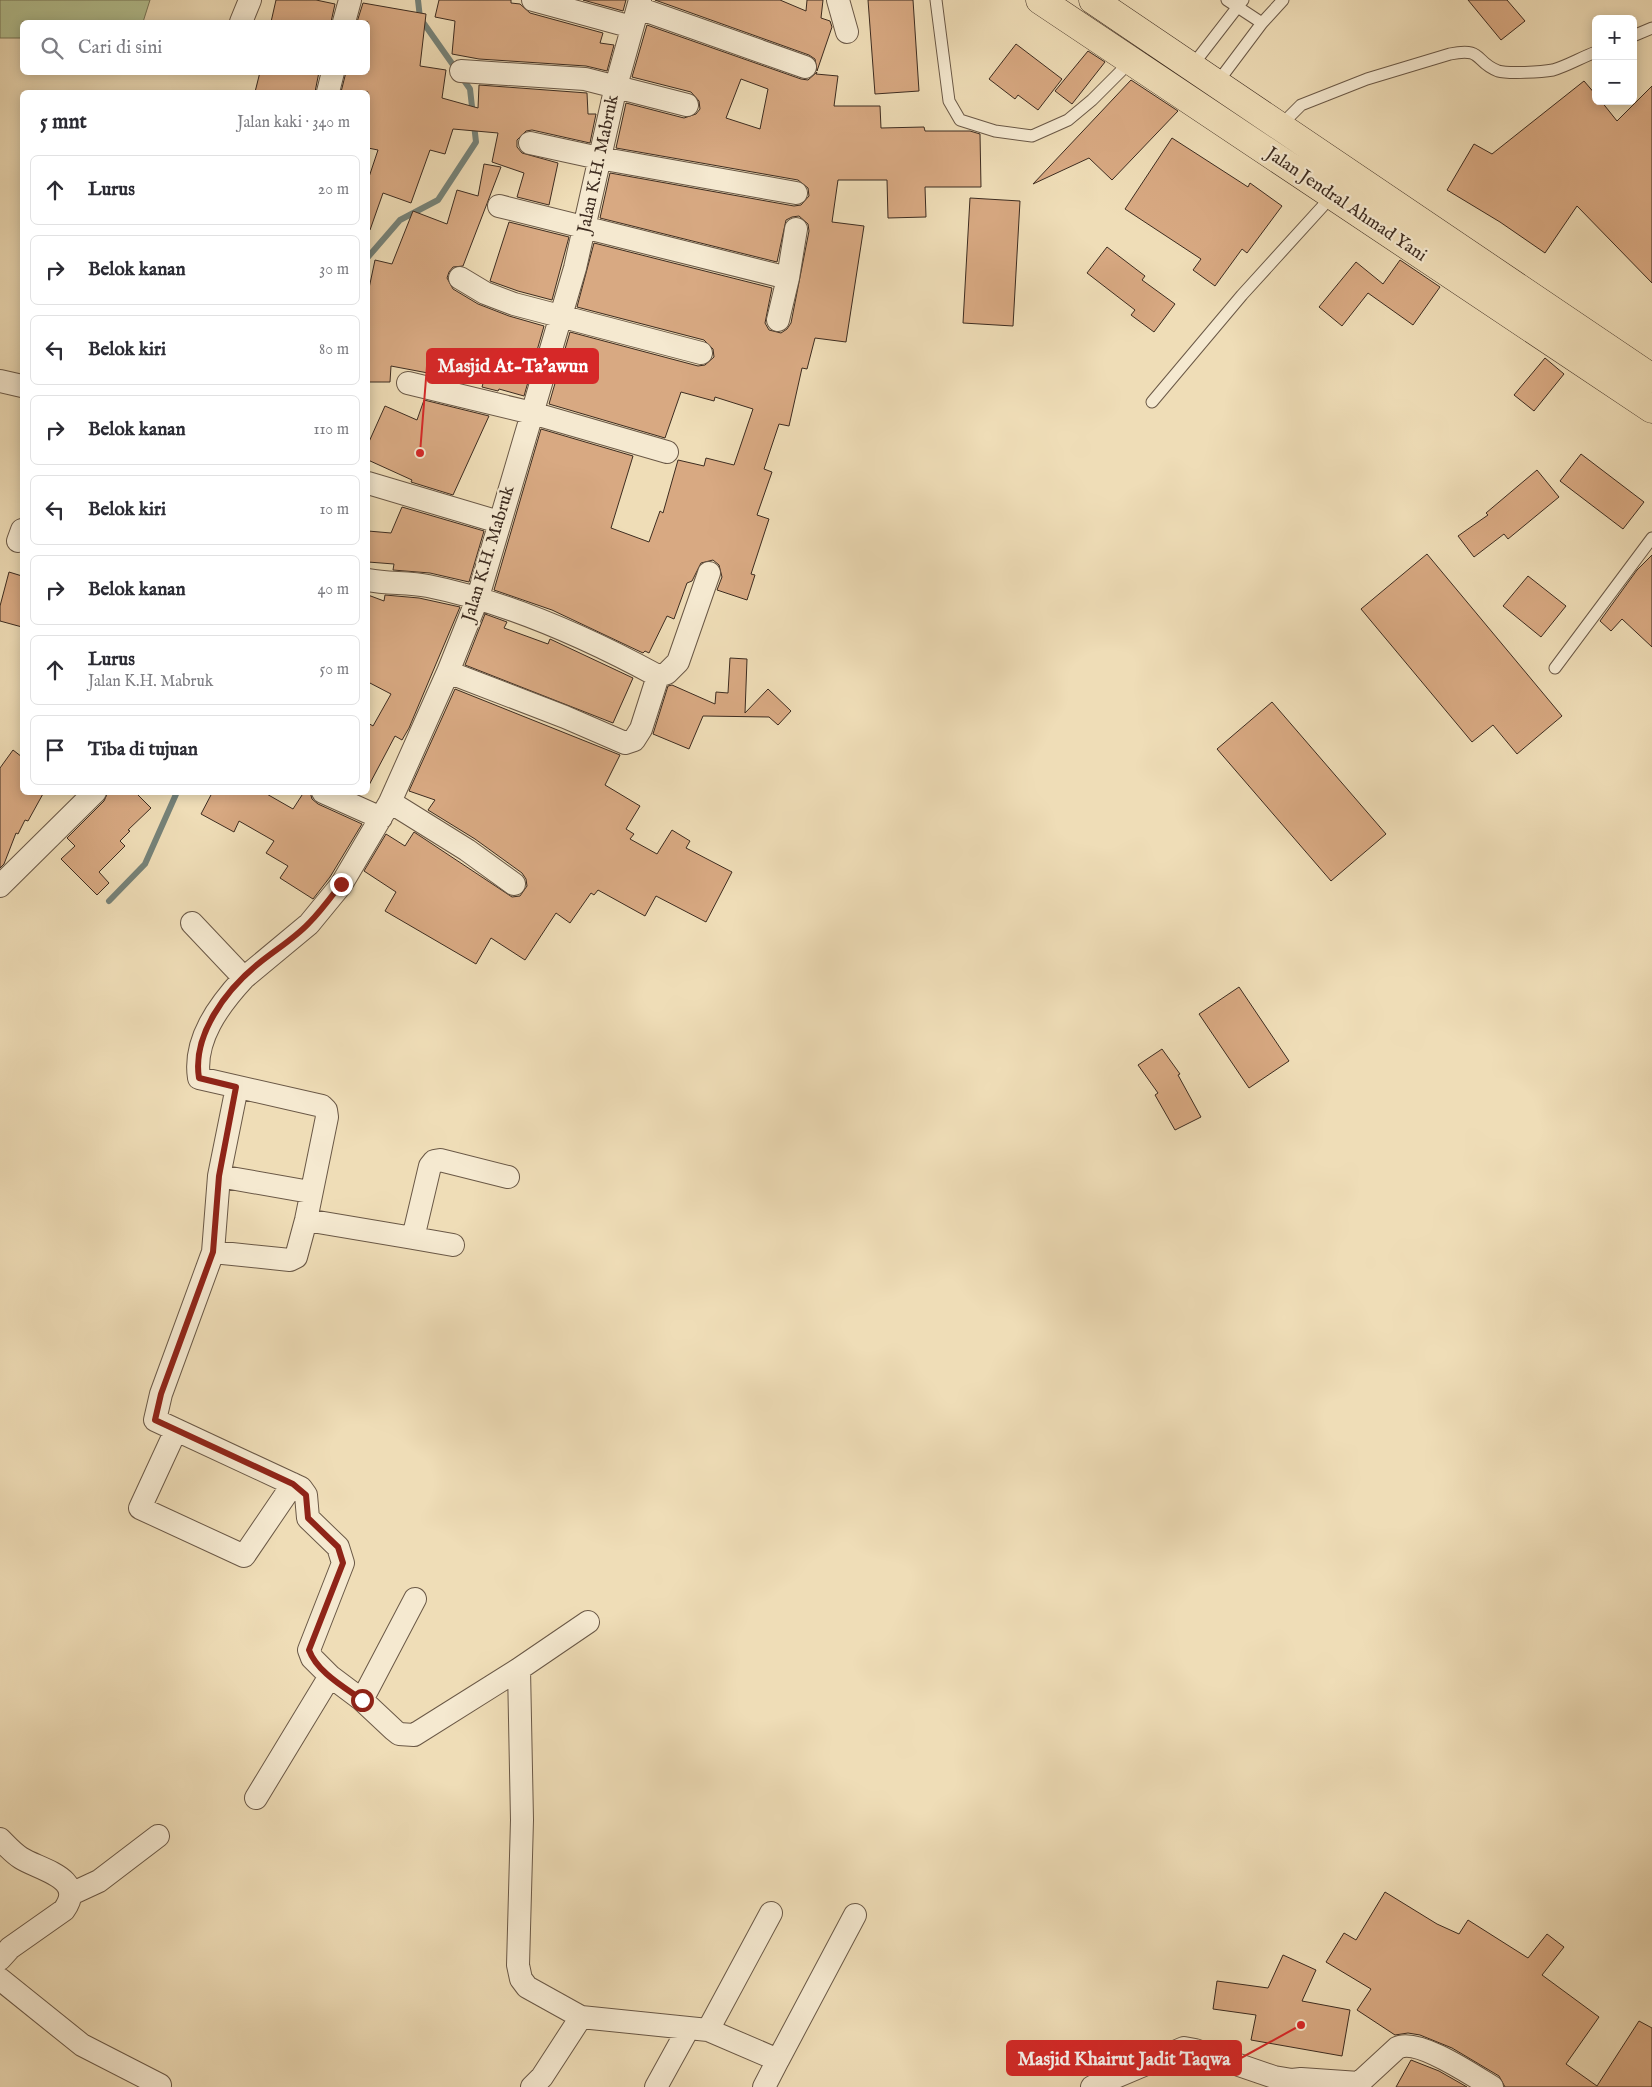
<!DOCTYPE html>
<html lang="id">
<head>
<meta charset="utf-8">
<style>
  :root { --surface:#fff; --page:#f2f2f3; --text:#2b2b33; --muted:#7c7c81; --line:#e1e1e2 }
  body { margin:0; font-family:"IM FELL English",serif; background:var(--page); color:var(--text) }
  .controls { position:absolute; right:15px; top:15px; display:grid; overflow:hidden; border-radius:8px; box-shadow:0 2px 12px #0003 }
  .controls button { width:45px; height:45px; display:grid; place-items:center; padding:0; border:0; border-bottom:1px solid var(--line); background:var(--surface); color:var(--text); font:25px sans-serif }
  .stop { position:absolute; width:15px; height:15px; margin:-11px; border:4px solid #8f2418; border-radius:50%; background:#fff }
  .stop.end { background:#8f2418; border-color:#fff; box-shadow:0 1px 5px #0008 }
  .list { margin:0; padding:0; list-style:none }
  h2 { display:flex; justify-content:space-between; align-items:center; height:65px; margin:0; padding:0 20px; font-size:21px }
  h2 small { font-size:16px; font-weight:400; color:var(--muted) }
  .list li { display:grid; grid-template-columns:32px 1fr auto; gap:15px; align-items:center; box-sizing:border-box; height:70px; margin:0 10px 10px; padding:0 10px; border:1px solid var(--line); border-radius:8px }
  .list b { display:block; font-size:19px; white-space:nowrap }
  .list p { margin:0; font-size:16px; white-space:nowrap; color:var(--muted) }
  .list em { font-size:16px; font-style:normal; color:var(--muted) }
  .icon { flex:none; width:28px; height:28px; fill:none; stroke:currentColor; stroke-width:2; stroke-linecap:round; stroke-linejoin:round }
  .map { position:relative; flex:none; width:1652px; height:2087px; overflow:hidden }
  .search { position:absolute; background:var(--surface); box-shadow:0 2px 12px #0003; left:20px; top:20px; width:350px; height:55px; display:flex; align-items:center; gap:12px; box-sizing:border-box; padding:0 18px; border-radius:8px; color:var(--muted); font-size:19px }
  .panel { position:absolute; background:var(--surface); box-shadow:0 2px 12px #0003; left:20px; top:90px; width:350px; height:705px; border-radius:8px }
  .map>svg:first-child { display:block }
  .green { fill:#b4c292; stroke:#787759 }
  .lines { fill:none; stroke-linecap:round; stroke-linejoin:round }
  .stream { stroke:#758279; stroke-width:6 }
  .building { fill:#d8a982; stroke:#3d2c20; fill-rule:evenodd }
  .lane-casing { stroke:#6a5846; stroke-width:13 }
  .street-casing { stroke:#6a5846; stroke-width:24 }
  .highway-casing { stroke:#3d2c20; stroke-width:29 }
  .lane { stroke:#f5e9d0; stroke-width:11 }
  .street { stroke:#f5e9d0; stroke-width:22 }
  .highway { stroke:#efddb7; stroke-width:28 }
  .route { stroke:#8f2418; stroke-width:6 }
  .labels { text-anchor:middle; dominant-baseline:central; stroke-width:4.5; stroke-linejoin:round; paint-order:stroke }
  .street-label { font-size:18px; fill:#3d2c20; stroke:#f5e9d0 }
  .leader { fill:none; stroke:#d62828; stroke-width:2 }
  .callout-dot { fill:#d62828; stroke:#f5e9d0; stroke-width:2 }
  .callout { fill:#d62828; stroke:#d62828; stroke-width:2 }
  .callout-label { font-size:19px; text-anchor:middle; font-weight:bold; fill:#fff }
</style>
</head>
<body>
<div class="map">
<svg width="1652" height="2087" viewBox="0 0 1652 2087">
  <rect width="100%" height="100%" fill="#efddb7"/>
  <filter id="stains"><feTurbulence type="fractalNoise" baseFrequency=".004" numOctaves="4"/><feColorMatrix values="0 0 0 0 .2 0 0 0 0 .09 0 0 0 0 .02 0 0 0 .5 -.17"/></filter>
  <radialGradient id="worn" r=".72"><stop offset=".6" stop-color="#630" stop-opacity="0"/><stop offset="1" stop-color="#630" stop-opacity=".3"/></radialGradient>
  <path class="green" d="M0 0H150L143 22H22V38H0Z"/>
  <g class="lines">
    <path class="stream" d="M368 257 400 220 438 200 476 142 470 89 420 18 418 0
      M109 901 145 864 177 792"/>
  </g>
  <path class="building" d="M276 0H316L335 4 331 22H271Z
    M439 0H511V3L520 4 530 13 603 33 600 43 614 45 607 71 586 66 479 59 452 54 455 21 435 17Z
    M583 0H626L623 11Z
    M655 0H780L806 11 807 0H823L821 18 830 21 832 27 817 71 815 59 809 55Z
    M868 0H913L919 91 875 94Z
    M1468 0H1507L1525 21 1501 40Z
    M363 3 426 14 420 66 446 70 442 98 478 108 479 85 587 93 588 114H596L590 143 532 130 526 131 517 140V147L522 153 558 163 549 205 517 197 524 173 492 162 498 133 453 129 445 154 430 150 411 203 383 193 370 230H368V180L378 150 368 148V92H341L346 72H368V22H357Z
    M647 25 801 79 808 80 817 72 816 74 838 76 834 106H880L881 128 924 127 925 131H970L980 134 981 187H925L926 217 888 218 887 180H838L832 222 864 226 846 342 815 338 807 369 802 368 789 426 779 424 764 469 772 472 757 515 769 519 751 574 755 575 747 600 717 590 722 577 719 565 713 560 701 563 692 581 687 583 674 619 667 616 649 653 645 651 643 653 552 610 494 590 541 429 633 456 611 528 649 542 660 511 663 513 678 460 704 466 706 458 734 465 753 409 715 397 714 401 681 392 665 438 549 404 570 332 698 366 705 365 714 357 713 349 704 340 577 307 594 243 772 288 765 323 769 330 781 333 787 329 791 323 809 231 808 224 799 216 792 217 786 220 777 262 600 218 610 173 794 206 801 205 809 196 808 188 798 180 616 148 626 103 684 118 696 114 700 109 699 101 691 92 632 77ZM741 79 768 89 760 129 726 118Z
    M1016 44 1062 79 1038 110 1018 95 1015 99 989 79Z
    M1088 51 1105 62 1072 104 1055 91Z
    M260 72H319L315 92H255Z
    M1131 80 1178 111 1112 180 1089 158 1033 184Z
    M1584 81 1596 95V101H1601L1617 121 1652 86V283L1577 206 1545 253 1500 222 1447 190 1474 144 1492 154Z
    M1172 138 1248 187 1250 183 1282 206 1247 253 1242 249 1215 286 1193 270 1201 259 1125 209Z
    M484 164 501 167 463 266 453 267 449 272 447 278 453 289 478 304 509 316 544 326 524 396 499 389 498 391 482 387 486 373 451 364 448 379 428 373 391 366 390 382H368V293L375 260 392 264 413 211 447 224 457 190 478 196Z
    M970 198 1020 201 1013 326 963 323Z
    M509 222 569 237 552 300 518 291 490 281Z
    M1107 247 1145 276 1142 280 1175 304 1154 332 1131 315 1135 310 1087 273Z
    M1400 260 1440 287 1413 325 1368 293 1342 326 1319 307 1356 262 1383 284Z
    M1545 358 1564 374 1534 411 1514 395Z
    M424 400 489 416 453 495 411 482 412 480 368 460V444L385 406 417 420Z
    M1581 454 1644 502 1623 529 1560 481Z
    M1537 470 1559 497 1508 539 1504 534 1474 557 1458 536 1488 515 1486 513Z
    M402 507 484 531 469 582 430 573 393 570 394 564 368 562V531L391 533Z
    M1427 554 1562 716 1517 754 1493 725 1472 742 1361 609Z
    M1652 555V647L1622 619 1611 631 1600 621 1637 570Z
    M9 572 22 576V627L0 621V606Z
    M1528 576 1566 606 1541 637 1503 606Z
    M368 595 384 601 385 595 419 598 460 607 409 728 402 740 395 736 368 787V723L373 726 391 694 368 682Z
    M485 614 507 622 504 628 548 644 550 639 633 678 613 723 465 665Z
    M730 658 747 659 745 713 768 689 791 711 778 725 769 717 703 716 689 749 653 734 668 686 672 685 715 704 716 692 728 693Z
    M455 689 620 755 605 785 640 806 626 829 634 834 630 839 657 854 672 830 690 841 686 848 732 872 706 922 656 896 645 916 598 890 594 895 591 893 570 923 556 913 525 960 491 938 476 964 385 911 396 892 364 871 386 834 405 846 414 832 512 897 520 896 527 886 526 879 522 873 475 839 428 810 435 800 409 791Z
    M1272 702 1386 834 1331 881 1217 749Z
    M13 750 22 757V792H44L28 821 25 820 18 834 16 833 4 864 0 868V768Z
    M108 792H135L151 808 128 830 130 831 120 841 125 846 99 872 109 883 97 895 61 859 75 846 67 838 104 801Z
    M304 792H310L312 799 318 804 362 824 330 877 313 899 280 878 288 866 266 853 274 841 239 821 234 832 201 814 212 793H265L293 809Z
    M1239 987 1289 1061 1249 1088 1199 1014Z
    M1162 1049 1180 1074 1178 1075 1201 1117 1175 1130 1155 1095 1158 1093 1138 1065Z
    M1385 1892 1437 1924 1459 1934 1468 1920 1528 1958 1547 1934 1564 1947 1542 1975 1599 2017 1566 2064 1597 2086 1639 2021 1652 2028V2087H1505L1499 2076 1452 2048 1420 2035 1408 2033 1395 2035 1357 2010 1371 1989 1326 1962 1344 1933 1356 1940Z
    M1283 1955 1316 1970 1302 2001 1350 2010 1342 2056 1251 2040 1256 2015 1213 2009 1217 1981 1268 1988Z
    M1411 2060 1439 2071 1467 2087H1396Z"/>
  <g class="lines">
    <defs>
      <path id="lane" d="M936 0 949 101 960 120 995 131 1032 136 1068 120 1092 100 1131 61
        M1227 0 1262 23
        M1633 36 1652 28
        M1192 66 1243 0
        M1217 83 1262 23 1283 0
        M1280 126 1301 105 1367 79 1450 54C1484 47 1474 62 1498 71 1508 74 1542 72 1553 70 1567 66 1582 57 1596 52
        M1152 402 1242 295 1332 196
        M1555 668 1652 538"/>
      <path id="street" d="M533 0 632 27
        M838 0 847 32
        M638 8 805 67
        M241 22 250 0
        M344 22 350 0
        M461 71 585 79 687 105
        M328 92 333 72
        M530 143 599 158 796 193
        M499 206 788 278
        M460 278 485 293 514 304 701 353
        M778 320 788 278 796 229
        M0 381 22 386
        M408 383 532 413 667 452
        M368 483 499 522
        M18 541 22 530
        M368 580C387 584 408 582 428 586 508 602 586 637 658 676L641 729 634 740 625 743 565 717 448 672
        M658 676 667 673 678 662 709 573
        M323 792 381 818
        M390 802 467 850 514 884
        M0 886 95 792
        M192 923 244 978 309 924 341 885 390 802 448 672 478 597 575 268 616 86 640 0
        M237 1087 219 1176 213 1252 161 1394 155 1420 301 1488 306 1495 308 1518 338 1547 343 1563 309 1650 312 1658 330 1676 256 1798
        M219 1176 310 1192
        M306 1220 413 1238 430 1166 434 1161 440 1160 508 1177
        M413 1238 453 1245
        M213 1252 290 1260 296 1257 306 1220 327 1117 326 1110 322 1106 199 1078C193 1040 219 1005 244 978
        M176 1430 140 1508 244 1556 293 1484
        M330 1676 362 1700 394 1730 399 1734 414 1735 519 1669
        M362 1700 415 1599
        M0 1839C6 1845 13 1853 21 1858 40 1870 87 1878 64 1910L10 1948 0 1959
        M71 1894 99 1881 158 1836
        M0 1979 82 2045 160 2085
        M581 2017 527 1987 521 1979 518 1965 522 1820 519 1669 588 1622
        M708 2030 771 1913
        M778 2060 855 1915
        M532 2087 542 2077 581 2017 708 2030 778 2060 764 2087
        M656 2087 688 2029
        M1092 2087 1184 2048 1195 2050 1274 2077 1292 2080
        M1291 2087 1292 2080 1301 2079 1359 2083 1397 2048C1417 2037 1474 2076 1492 2087"/>
      <path id="highway" d="M1040 0 1652 409
        M1093 0 1652 378"/>
    </defs>
    <use href="#lane" class="lane-casing"/>
    <use href="#street" class="street-casing"/>
    <use href="#highway" class="highway-casing"/>
    <use href="#lane" class="lane"/>
    <use href="#street" class="street"/>
    <use href="#highway" class="highway"/>
  </g>
  <g class="lines">
    <path class="route" d="M341 884C331 897 321 911 309 923 294 939 275 950 258 964 226 990 192 1035 199 1078L236 1087 219 1176 213 1252 161 1394 155 1420 293 1484 306 1495 308 1518 338 1547 343 1563 309 1650C317 1672 344 1687 362 1700"/>
  </g>
  <g class="labels">
    <g class="street-label">
      <text transform="translate(599 164) rotate(-78)">Jalan K.H. Mabruk</text>
      <text transform="translate(1346 205) rotate(34)">Jalan Jendral Ahmad Yani</text>
      <text transform="translate(489 554) rotate(-73)">Jalan K.H. Mabruk</text>
    </g>
  </g>
  <path class="leader" d="M420 453L427 366M1301 2025L1241 2058"/>
  <g class="callout-dot">
    <circle cx="420" cy="453" r="5"/>
    <circle cx="1301" cy="2025" r="5"/>
  </g>
  <g class="callout">
    <rect x="427" y="349" width="171" height="34" rx="5"/>
    <rect x="1007" y="2041" width="234" height="34" rx="5"/>
  </g>
  <g class="callout-label">
    <text x="513" y="372">Masjid At-Ta'awun</text>
    <text x="1124" y="2065">Masjid Khairut Jadit Taqwa</text>
  </g>
  <rect width="100%" height="100%" filter="url(#stains)"/>
  <rect width="100%" height="100%" fill="url(#worn)"/>
</svg>
<div class="controls">
<button>+</button>
<button>−</button>
</div>
<div class="stop" style="left:362px;top:1700px"></div>
<div class="stop end" style="left:341px;top:884px"></div>
<div class="search"><svg class="icon" aria-label="search" viewBox="0 0 24 24"><circle cx="10" cy="10" r="6"/><path d="M15 15l6 6"/></svg>Cari di sini</div>
<section class="panel">
<h2>5 mnt<small>Jalan kaki · 340 m</small></h2>
<ul class="list">
<li><svg class="icon" aria-label="ahead" viewBox="0 0 24 24"><path d="M12 20V5M6 11l6-6 6 6"/></svg><div><b>Lurus</b></div><em>20 m</em></li>
<li><svg class="icon" aria-label="right" viewBox="0 0 24 24"><path d="M7 20v-9h11M14 6l5 5-5 5"/></svg><div><b>Belok kanan</b></div><em>30 m</em></li>
<li><svg class="icon" aria-label="left" viewBox="0 0 24 24"><path d="M17 20v-9H6M10 6l-5 5 5 5"/></svg><div><b>Belok kiri</b></div><em>80 m</em></li>
<li><svg class="icon" aria-label="right" viewBox="0 0 24 24"><path d="M7 20v-9h11M14 6l5 5-5 5"/></svg><div><b>Belok kanan</b></div><em>110 m</em></li>
<li><svg class="icon" aria-label="left" viewBox="0 0 24 24"><path d="M17 20v-9H6M10 6l-5 5 5 5"/></svg><div><b>Belok kiri</b></div><em>10 m</em></li>
<li><svg class="icon" aria-label="right" viewBox="0 0 24 24"><path d="M7 20v-9h11M14 6l5 5-5 5"/></svg><div><b>Belok kanan</b></div><em>40 m</em></li>
<li><svg class="icon" aria-label="ahead" viewBox="0 0 24 24"><path d="M12 20V5M6 11l6-6 6 6"/></svg><div><b>Lurus</b><p>Jalan K.H. Mabruk</p></div><em>50 m</em></li>
<li><svg class="icon" aria-label="arrive" viewBox="0 0 24 24"><path d="M6 21V4h12l-3 4 3 4H6"/></svg><div><b>Tiba di tujuan</b></div></li>
</ul>
</section>
</div>
</body>
</html>
